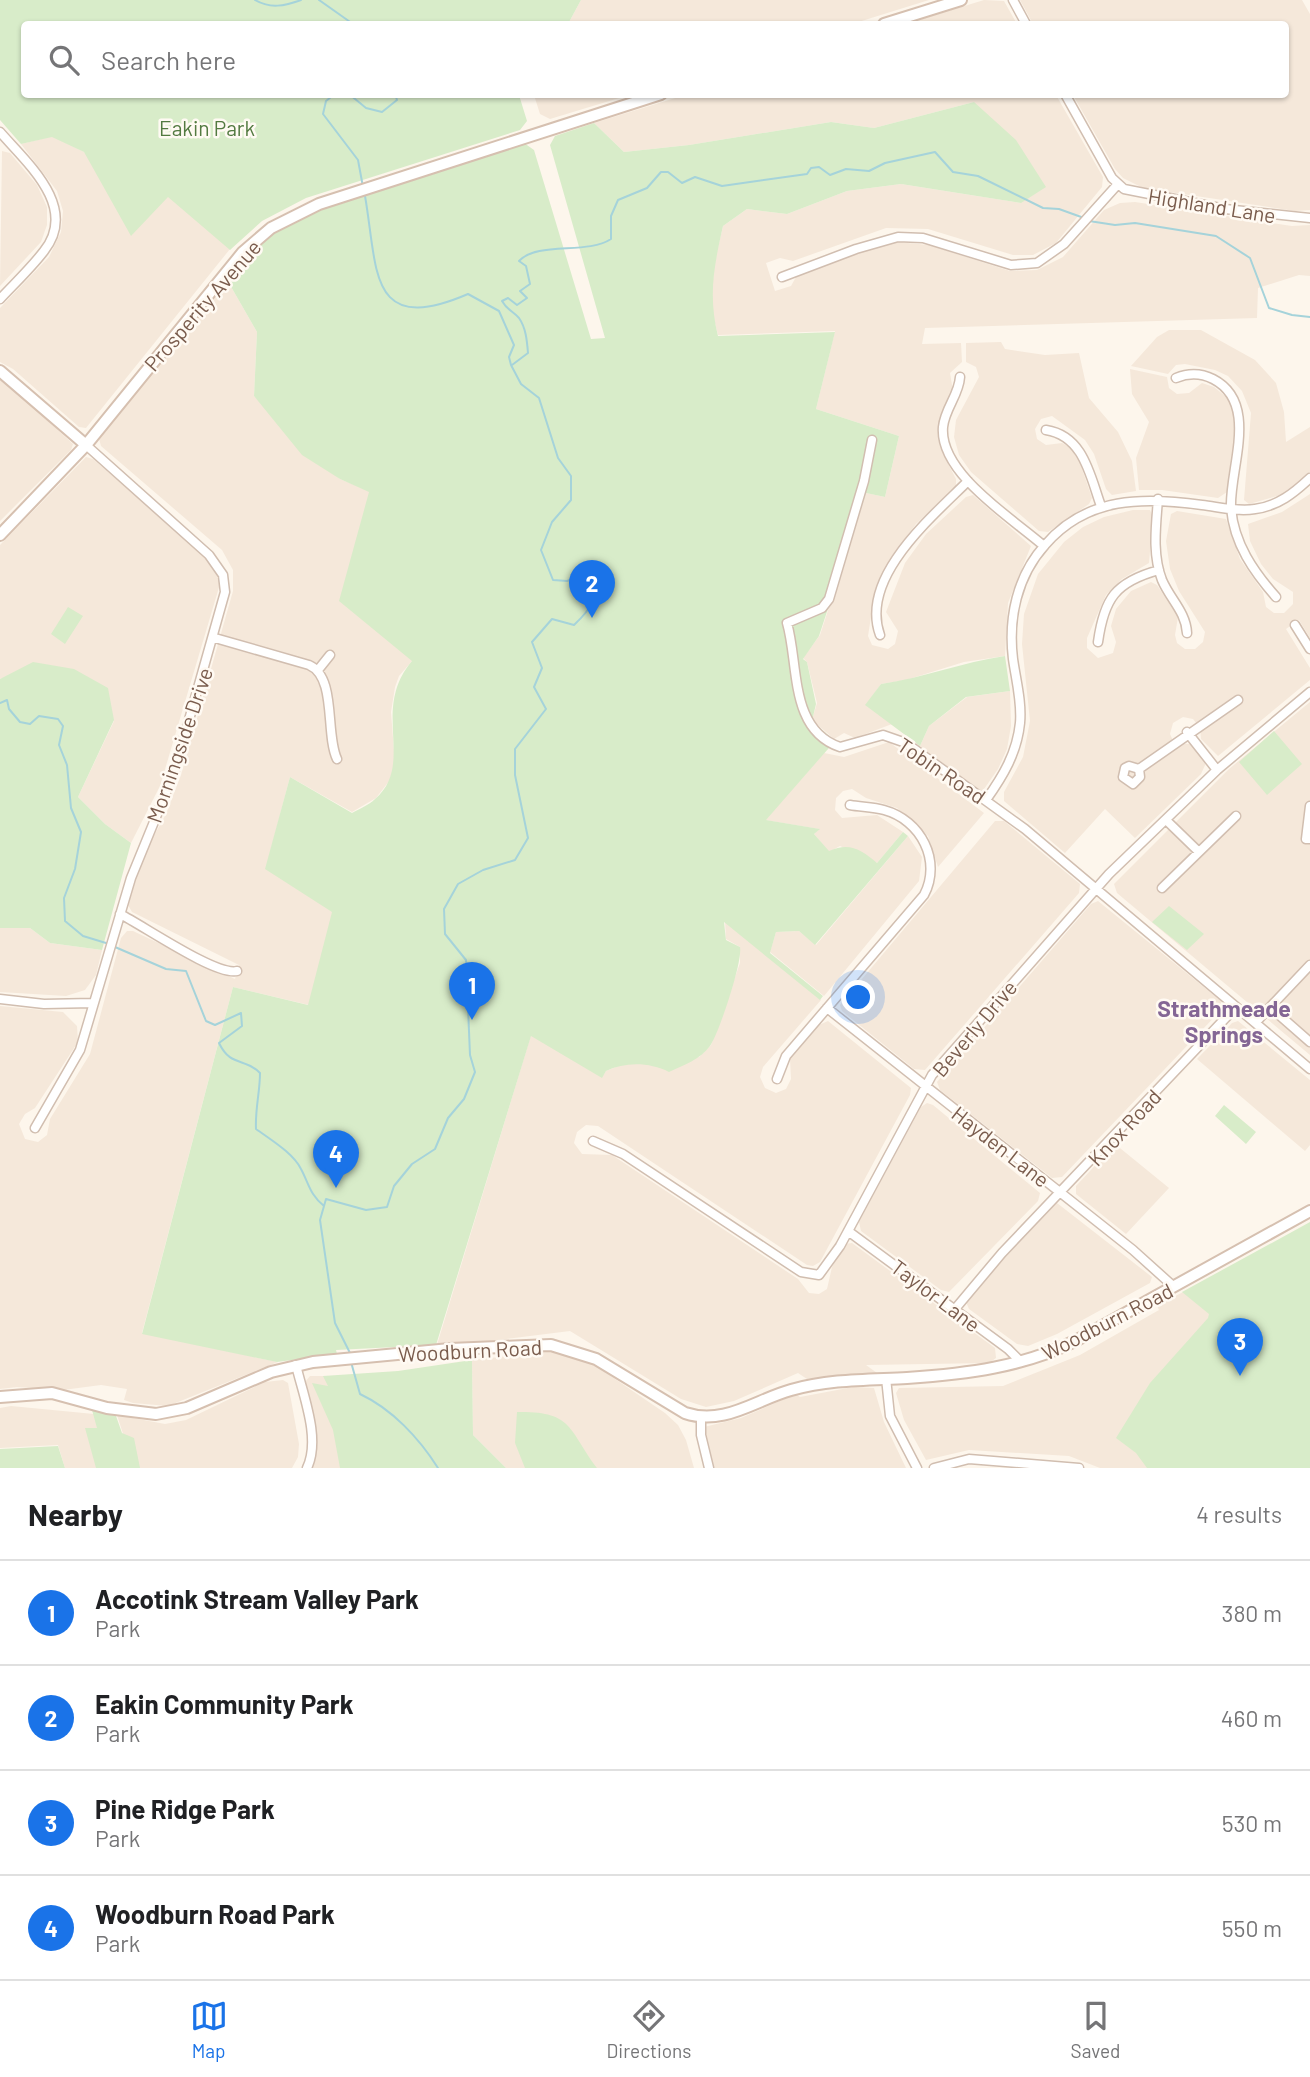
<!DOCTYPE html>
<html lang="en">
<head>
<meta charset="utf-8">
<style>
  :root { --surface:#fff; --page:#f6f6f6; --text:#202124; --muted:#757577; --line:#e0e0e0; --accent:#1a73e8 }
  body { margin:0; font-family:Barlow,sans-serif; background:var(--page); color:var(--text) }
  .you { position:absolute; left:859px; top:998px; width:24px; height:24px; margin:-18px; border:5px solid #fff; border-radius:50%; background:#1a73e8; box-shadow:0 0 0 10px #1a73e833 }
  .badge { display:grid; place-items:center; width:46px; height:46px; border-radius:50%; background:var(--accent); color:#fff; font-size:23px; font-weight:700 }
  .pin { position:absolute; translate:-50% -58px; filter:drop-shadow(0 2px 4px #0008) }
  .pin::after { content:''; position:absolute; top:37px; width:24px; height:21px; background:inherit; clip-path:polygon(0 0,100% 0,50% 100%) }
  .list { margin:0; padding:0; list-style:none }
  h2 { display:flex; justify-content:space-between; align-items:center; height:91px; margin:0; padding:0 28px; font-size:30px }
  h2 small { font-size:23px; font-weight:400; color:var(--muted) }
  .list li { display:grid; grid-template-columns:46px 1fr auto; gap:21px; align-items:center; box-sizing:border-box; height:105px; padding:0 28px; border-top:2px solid var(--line) }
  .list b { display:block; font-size:26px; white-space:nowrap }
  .list p { margin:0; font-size:23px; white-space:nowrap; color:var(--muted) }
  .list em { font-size:23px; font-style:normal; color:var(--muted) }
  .icon { flex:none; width:38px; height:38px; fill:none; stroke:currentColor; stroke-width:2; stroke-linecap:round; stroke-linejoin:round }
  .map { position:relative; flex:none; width:1310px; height:1468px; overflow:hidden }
  .search { position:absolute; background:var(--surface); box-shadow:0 2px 5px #0004; left:21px; right:21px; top:21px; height:77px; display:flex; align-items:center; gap:18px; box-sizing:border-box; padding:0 24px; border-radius:7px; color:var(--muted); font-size:26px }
  .sheet { height:511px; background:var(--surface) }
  nav { display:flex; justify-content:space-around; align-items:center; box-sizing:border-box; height:98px; border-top:2px solid var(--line); background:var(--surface); font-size:19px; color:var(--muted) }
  nav a { display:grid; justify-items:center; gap:4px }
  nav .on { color:var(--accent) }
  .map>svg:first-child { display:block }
  .residential { fill:#f5e8da }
  .green { fill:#d8ecc9 }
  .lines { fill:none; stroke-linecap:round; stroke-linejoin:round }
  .stream { stroke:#a5d3da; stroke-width:2 }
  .street-casing { stroke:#d1beb0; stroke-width:11 }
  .secondary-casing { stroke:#d6c0b0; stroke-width:14 }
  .street { stroke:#fff; stroke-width:8 }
  .secondary { stroke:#fff; stroke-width:10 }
  .labels { text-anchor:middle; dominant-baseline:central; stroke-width:5; stroke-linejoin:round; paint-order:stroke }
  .park-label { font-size:21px; fill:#537a41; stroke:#fffaf3 }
  .street-label { font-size:21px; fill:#7a5c4d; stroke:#fffaf3 }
  .neighbourhood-label { font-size:23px; font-weight:bold; fill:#846695; stroke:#fffaf3 }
</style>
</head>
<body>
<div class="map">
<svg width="1310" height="1468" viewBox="0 0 1310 1468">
  <rect width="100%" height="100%" fill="#fdf6ec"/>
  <path class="residential" d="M581 0H929L852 24H568Z
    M984 0 1004 1 1017 24H906Z
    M1020 0H1302L1310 14V210L1295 211 1143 188 1123 178 1115 169 1073 95 1286 94V24H1033Z
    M534 95V94L629 95 550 119 540 114Z
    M685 95H1056L1103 177 1102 187 1056 243 1033 255H1013L928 229 886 228 793 261 780 258 766 263 775 291 791 286 796 277 874 247 897 242 929 245 1010 271 1037 270 1063 257 1104 210 1120 203 1135 202 1292 226 1310 225V276L1299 275 1258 288 1257 318 925 328 922 344 961 343 962 362 950 373 953 391 943 412 939 431 942 452 956 479V486L916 524 891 557 875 592 868 636 872 645 888 649 895 644 898 631 886 612 905 563 926 534 966 497 973 495 1031 546 1008 603 1005 656 964 662 906 680 881 684 866 705 892 724 855 738 844 733 834 739 812 720 817 703 807 662 803 658 820 635 866 493 885 497 899 436 816 409 835 331 718 335 711 308 714 265 723 226 747 209 787 214 847 191 901 184 1021 203 974 102 874 128 831 122 689 145 624 152 594 123Z
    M53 136 169 196 230 249 86 428 79 427 13 369 0 362V308L49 257 61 232 63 211 57 191 21 144Z
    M2 151 10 153 37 185 47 207V225L41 242 0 286Z
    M226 278 257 332 254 396 340 479 369 491 413 660 399 676 395 687 391 712 395 764 390 780 376 798 352 812 290 777 266 868 333 911 309 1005 233 987 142 1333 278 1362 168 1406 133 1403 124 1400 127 1389 101 1385 63 1390 17 1387 0 1389V1006L63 1012 77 1026 78 1042 35 1108 25 1114 19 1124 25 1139 38 1142 47 1135 50 1119 90 1054 121 938 127 931H133L235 979 239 965 132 912 128 905 143 855 166 814 181 775 233 591V570L222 550 101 446 99 439Z
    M1169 330H1201L1255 360 1276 383 1284 412 1286 442 1310 427V472L1284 494 1249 504 1244 500 1251 413 1242 391 1228 376 1215 370 1185 364 1176 365 1168 374 1131 366 1157 337Z
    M1001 342 1005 349 1045 355 1079 353 1089 398 1118 432 1132 461 1136 491 1112 495 1106 489 1094 454 1085 440 1052 416 1041 419 1035 429 1037 439 1046 445 1062 443 1070 447 1080 463 1092 498 1089 504 1048 532 1039 531 971 472 959 455 954 437 956 420 979 377 976 367 966 362V343Z
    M1130 369 1167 377 1169 388 1177 394 1189 393 1202 383 1214 387 1230 400 1236 425 1227 492 1218 498 1162 490H1139L1136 458 1149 422 1132 394Z
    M0 377 73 444 71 450 0 521Z
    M86 457 93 459 213 563 219 574 220 584 160 786 131 843 105 824 78 797 114 721 8 676 0 679V545Z
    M1310 494V638L1299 620 1286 629 1310 668V680L1218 756 1201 739 1200 728 1193 719 1183 717 1173 723 1170 734 1174 743 1190 744 1206 763 1201 774 1135 838 1105 809 1065 853 1004 801V792L1023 757 1030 721 1022 644 1024 614 1038 574 1064 542 1083 527 1104 517 1133 510H1150L1153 517 1149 563 1122 579 1106 595 1087 638V648L1098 658 1113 653 1116 642 1111 626 1116 609 1131 591 1151 582 1157 585 1178 617 1175 635 1177 643 1185 649H1195L1203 642 1205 632 1179 591 1170 569 1166 541 1171 514 1177 511 1226 519 1240 559 1263 592 1266 607 1274 613H1284L1293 604V592L1273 579 1261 564 1250 541 1248 524 1282 512Z
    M1010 691 1011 726 1007 749 998 769 982 792 920 746 929 726 967 697Z
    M1310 702V1055L1117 893 1114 884 1229 769Z
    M889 742 984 813 938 867 928 836 897 808 866 798 852 789 843 791 836 798 835 810 842 818 877 815 903 832 877 863 840 846 829 852 814 834 819 829 765 820 824 753 844 757Z
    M995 821H1004L1080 884 1079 893 925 1070 914 1069 842 1011 840 1005Z
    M908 836 922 857 919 881 824 996 770 952 776 932 799 931 816 945Z
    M1098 901 1221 1001 1223 1008 1062 1177 1052 1178 940 1090 937 1082 1091 904Z
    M725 921 821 1000 763 1067 760 1077 765 1088 776 1093 786 1089 791 1079 790 1059 819 1025 828 1021 911 1088 910 1095 820 1262 813 1266 807 1265 598 1126 586 1125 577 1132 574 1143 582 1154 612 1155 798 1279 809 1293 819 1294 827 1289 832 1267 845 1244 852 1243 995 1348 996 1358 989 1363 866 1365 877 1373 807 1379 798 1373 734 1401 706 1407 681 1399 570 1331 436 1348 531 1035 602 1077 606 1071 626 1063 699 1057 711 1045 740 963V947L726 939Z
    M0 928H30L50 943 102 950 96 975 85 990 66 996 0 992Z
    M1238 1021 1310 1080V1145L1305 1151 1197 1059 1232 1023Z
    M927 1103 933 1105 1040 1193 1038 1201 949 1292 941 1290 861 1231 859 1222 921 1107Z
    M1115 1144 1169 1188 1126 1234 1076 1194V1186Z
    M1057 1203 1152 1277 1150 1283 1057 1334 1028 1346 1017 1344 969 1309 966 1302 968 1296Z
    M1183 1292 1218 1320 1117 1437 1158 1468H1100L1069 1456 969 1450 926 1460 904 1420 896 1393 899 1388 1003 1386 1080 1355 1159 1310 1157 1306Z
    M553 1351 576 1356 596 1366 665 1413 678 1425 686 1440 694 1468H506L473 1435 472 1360Z
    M310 1376H324L378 1468H309L314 1455 305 1382Z
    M283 1380 288 1383 299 1444 298 1457 292 1468H134L117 1415 165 1424 186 1420 265 1382Z
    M853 1387 874 1388 884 1422 906 1468H713L704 1427 741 1418 796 1394 800 1397Z
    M11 1406 94 1414 113 1468H65L58 1445 0 1448V1408Z"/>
  <path class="green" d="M0 0H581L568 24H24V94L519 95 527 121 520 130 306 198 262 221 230 250 168 197 131 236 84 152 52 137 21 144 0 120Z
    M974 102 1016 140 1046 187 1021 203 901 184 847 191 787 214 747 209 723 226C714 266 708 296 718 336L835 332 816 409 899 436 885 497 866 493 819 636 803 659 807 662 816 704 812 721 835 741 766 820 820 829 814 834 829 851C849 842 861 849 877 863L903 832 908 836 815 945 799 931 776 932 770 953 823 996 820 1000 724 922 726 940 740 947C743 961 719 1033 710 1046 700 1060 683 1065 669 1072 649 1062 625 1062 606 1071L602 1078 531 1036 436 1345 336 1350 337 1354 277 1362 142 1334 233 987 308 1005 332 912 265 869 290 777 352 813C359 809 369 805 375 799 416 764 370 710 412 661L339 601 369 492 340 479 302 455 254 396 257 332 226 278 242 258 277 229 319 209 524 143 534 150 591 339 605 338 550 145 555 136 594 123 624 152 689 145 831 122 874 128Z
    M68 607 83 616 65 644 51 634Z
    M1005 656 1010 691 966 697 929 726 920 746 865 705 881 684C923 678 963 662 1005 656Z
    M33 662 74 669 108 688 114 720 78 797 105 824 131 843 102 950 50 943 30 928H0V679Z
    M1274 731 1302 764 1267 795 1239 762Z
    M1169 906 1204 934 1187 950 1152 922Z
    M1224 1105 1256 1132 1246 1144 1215 1116Z
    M1310 1222V1468H1147L1136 1453 1116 1438 1150 1383 1208 1318 1209 1314 1182 1292Z
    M472 1360 473 1435 506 1468H340L333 1430 312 1383 328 1386 323 1376 398 1371Z
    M92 1410 116 1416 122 1433 134 1438 140 1468H96L85 1428H97Z
    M517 1412C573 1411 568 1429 597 1468H525L515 1443Z
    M58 1446 65 1468H0V1449Z"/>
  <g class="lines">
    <path class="stream" d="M255 0C270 9 285 6 301 0
      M319 0 353 24
      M335 94 326 101 323 114 358 160 363 187
      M349 94 366 108 382 112 397 100 395 94
      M1089 221 1115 225 1135 223 1216 236 1250 258 1269 308 1292 315 1310 317
      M512 365 528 353C527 341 526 328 519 318 513 311 507 310 502 301L508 298 517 305 527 298 520 291 530 284 526 266 519 261C538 241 587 255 611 239V216L618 200 647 188 661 172H668L682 183 695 177 722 186 807 174 811 168 819 167 830 175 846 169 869 171 885 163 935 152 953 172 978 176 1043 208 1059 209 1084 218
      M0 703 7 700 9 709 20 722 30 724 39 716 58 719 63 726 59 745 67 765 71 808 81 832 75 869 64 898 65 921 83 936 106 943
      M115 947 166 969 186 971 206 1021 215 1025 241 1013 242 1026 219 1043C231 1068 245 1057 260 1073 260 1092 255 1109 256 1129 271 1140 293 1153 301 1169 309 1184 310 1195 324 1206
      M350 1353 335 1323 320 1220 326 1199 366 1210 387 1207 394 1186 412 1164 435 1149 448 1118 464 1099 475 1072 470 1055 466 960 445 934 444 909 458 884 483 870 515 860 528 838 515 775V749L546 709 534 687 542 668 532 642 552 619 574 625C593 607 598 599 590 573L567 581 553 580 541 550 552 522 571 500V476L558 458 539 398 521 384 511 365 509 357 514 345 499 311 468 294C368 337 378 270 365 196
      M351 1362 360 1394C392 1409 419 1438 438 1468"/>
    <defs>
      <path id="street" d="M1013 0 1026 24
        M1065 94 1112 178 1124 189 1225 209 1310 218
        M0 132C27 163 79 207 44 251 31 268 15 283 0 299
        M782 277 856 249 898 237 923 238 1011 265 1037 263 1064 244 1118 184
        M960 377C959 395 945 408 943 427 939 473 1012 518 1044 546
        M1176 378C1188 373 1201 373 1213 379 1260 403 1229 469 1231 508 1234 544 1254 572 1276 597
        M1046 430C1084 436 1090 476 1101 506
        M872 440 864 481 829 599 822 608 787 623C799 664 789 730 840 747L883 735 906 743 1025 829 1310 1069
        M1158 499C1156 526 1152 554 1162 580 1170 599 1186 612 1187 633
        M1295 625 1310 649
        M880 635C859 577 933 516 968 481
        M215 638 309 665C337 677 325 734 337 759
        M1098 642C1104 599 1115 582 1159 570
        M318 670 330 655
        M1187 732 1217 770
        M1139 769 1140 777 1133 784 1123 777 1125 768 1129 766 1139 769 1238 700
        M986 800C1003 776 1017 753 1020 723 1022 702 1016 680 1013 659 1008 618 1017 576 1045 545 1087 496 1144 497 1202 505 1219 507 1238 512 1255 509 1278 506 1294 493 1310 478
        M1310 806 1306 839H1310
        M1166 820 1199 852
        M1162 888 1236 816
        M120 914C144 926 216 976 237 971
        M0 999 44 1004 93 1003
        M1270 1007 1310 1042
        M827 1008 1133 1250 1173 1286
        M1256 1022 1310 965
        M777 1079 786 1056 924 895C942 861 921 820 884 810 873 807 861 807 850 805
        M35 1128 80 1050 131 878 174 773 225 592 223 575 209 555 86 445
        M593 1141 623 1154 801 1272 819 1275 840 1246 932 1075 1109 874 1217 770 1310 692
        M848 1231 1008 1349 1021 1362
        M955 1309 1002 1253 1236 1007
        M296 1365C303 1395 321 1439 307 1468
        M886 1378 890 1416 917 1468
        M701 1417V1435L709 1468
        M934 1468 969 1459 1079 1468"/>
      <path id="secondary" d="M884 24 961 0
        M0 371 86 445
        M0 535 86 445 243 252 271 228 319 204 661 94
        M0 1397 52 1393 107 1408 156 1414 187 1408 271 1372 313 1362 450 1349 551 1345 596 1359 685 1413C724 1426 755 1400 791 1390 830 1379 867 1380 907 1378 966 1374 1024 1367 1077 1340L1310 1211"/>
    </defs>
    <use href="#street" class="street-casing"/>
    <use href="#secondary" class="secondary-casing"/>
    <use href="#street" class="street"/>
    <use href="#secondary" class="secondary"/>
  </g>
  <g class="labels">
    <g class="park-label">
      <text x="207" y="127">Eakin Park</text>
    </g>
    <g class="street-label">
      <text transform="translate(1212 205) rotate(9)">Highland Lane</text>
      <text transform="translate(202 305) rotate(-49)">Prosperity Avenue</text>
      <text transform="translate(179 745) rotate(-71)">Morningside Drive</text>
      <text transform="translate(942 770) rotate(34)">Tobin Road</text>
      <text transform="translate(974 1028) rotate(-50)">Beverly Drive</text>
      <text transform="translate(1124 1127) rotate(-47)">Knox Road</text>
      <text transform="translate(1001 1146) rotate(38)">Hayden Lane</text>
      <text transform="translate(936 1295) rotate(37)">Taylor Lane</text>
      <text transform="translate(1107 1321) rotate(-27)">Woodburn Road</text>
      <text transform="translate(470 1350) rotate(-3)">Woodburn Road</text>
    </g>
    <g class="neighbourhood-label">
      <text x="1224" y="1008">Strathmeade<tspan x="1224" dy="26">Springs</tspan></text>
    </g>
  </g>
</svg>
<div class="you"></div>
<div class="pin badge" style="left:472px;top:1020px">1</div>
<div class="pin badge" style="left:592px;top:618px">2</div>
<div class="pin badge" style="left:1240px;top:1376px">3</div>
<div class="pin badge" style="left:336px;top:1188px">4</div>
<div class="search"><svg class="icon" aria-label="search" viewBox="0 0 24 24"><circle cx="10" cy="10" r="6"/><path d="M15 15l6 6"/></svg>Search here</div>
</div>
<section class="sheet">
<h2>Nearby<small>4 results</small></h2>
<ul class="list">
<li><span class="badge">1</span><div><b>Accotink Stream Valley Park</b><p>Park</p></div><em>380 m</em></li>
<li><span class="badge">2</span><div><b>Eakin Community Park</b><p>Park</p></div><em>460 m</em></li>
<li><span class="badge">3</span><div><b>Pine Ridge Park</b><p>Park</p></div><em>530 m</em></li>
<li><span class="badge">4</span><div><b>Woodburn Road Park</b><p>Park</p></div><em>550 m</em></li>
</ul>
</section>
<nav>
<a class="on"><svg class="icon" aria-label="map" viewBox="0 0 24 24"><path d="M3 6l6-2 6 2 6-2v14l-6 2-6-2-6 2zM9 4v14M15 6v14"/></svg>Map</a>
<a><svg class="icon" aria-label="directions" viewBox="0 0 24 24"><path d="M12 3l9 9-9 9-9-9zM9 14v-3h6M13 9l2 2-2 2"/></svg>Directions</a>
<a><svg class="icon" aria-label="saved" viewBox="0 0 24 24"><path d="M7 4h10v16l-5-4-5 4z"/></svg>Saved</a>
</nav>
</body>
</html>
